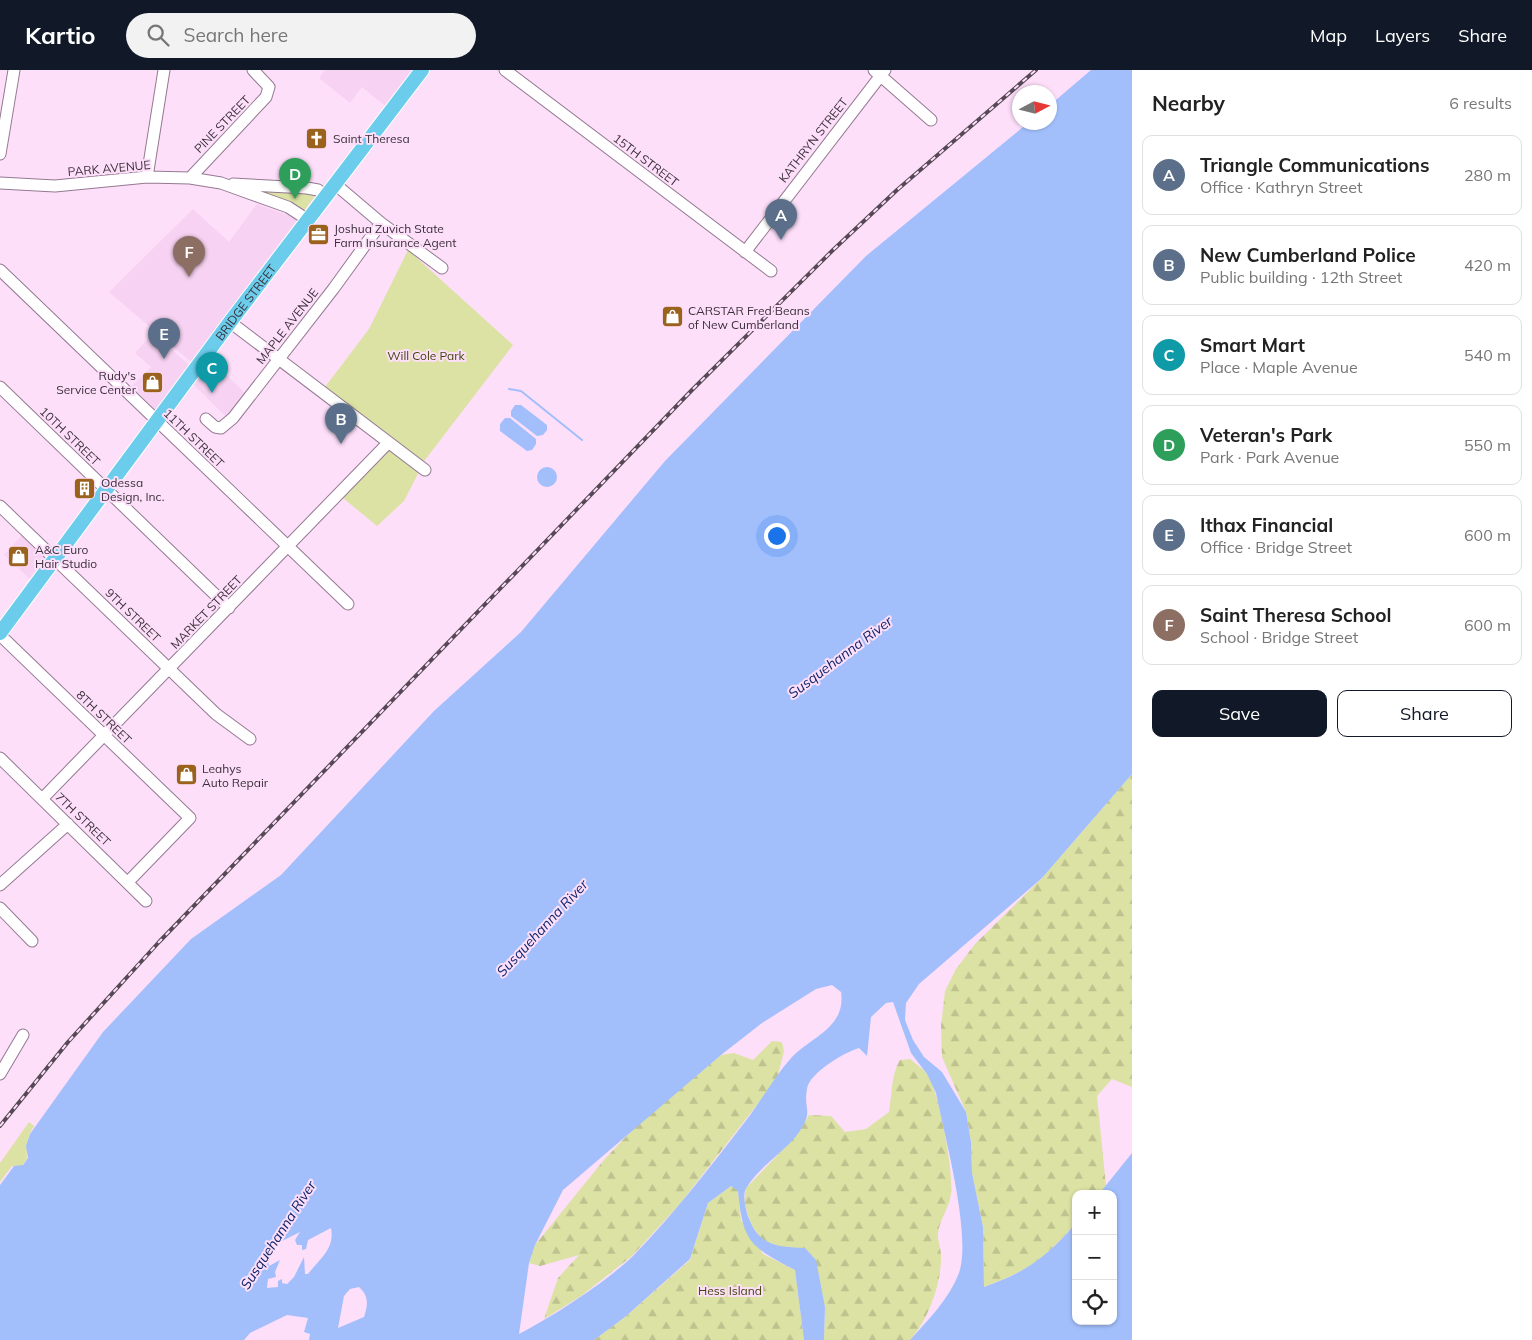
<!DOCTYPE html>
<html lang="en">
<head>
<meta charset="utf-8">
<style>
  :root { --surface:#fff; --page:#f2f2f2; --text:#222; --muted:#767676; --line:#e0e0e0; --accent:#111827 }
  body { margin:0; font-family:Mulish,sans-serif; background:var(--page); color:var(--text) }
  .controls { position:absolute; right:15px; bottom:15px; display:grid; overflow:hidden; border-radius:10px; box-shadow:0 1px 4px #0004 }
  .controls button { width:45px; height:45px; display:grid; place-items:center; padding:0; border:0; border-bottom:1px solid var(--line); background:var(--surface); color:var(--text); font:25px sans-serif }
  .compass { position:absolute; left:1012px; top:15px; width:45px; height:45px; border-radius:50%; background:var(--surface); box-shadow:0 1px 4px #0004; rotate:83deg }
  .you { position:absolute; left:776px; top:465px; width:18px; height:18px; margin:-12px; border:4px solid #fff; border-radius:50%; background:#1a73e8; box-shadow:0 0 0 8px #1a73e833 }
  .badge { display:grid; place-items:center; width:32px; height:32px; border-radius:50%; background:var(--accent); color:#fff; font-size:16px; font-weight:700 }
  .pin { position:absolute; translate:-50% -41px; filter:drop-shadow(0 1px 2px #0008) }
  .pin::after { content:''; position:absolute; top:26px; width:18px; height:15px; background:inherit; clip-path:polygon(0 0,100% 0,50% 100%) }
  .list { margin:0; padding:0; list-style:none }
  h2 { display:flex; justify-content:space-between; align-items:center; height:65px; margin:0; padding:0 20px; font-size:21px }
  h2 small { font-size:16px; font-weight:400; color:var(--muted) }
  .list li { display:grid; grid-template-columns:32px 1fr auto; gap:15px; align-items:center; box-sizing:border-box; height:80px; margin:0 10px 10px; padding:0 10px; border:1px solid var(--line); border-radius:10px }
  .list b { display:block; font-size:19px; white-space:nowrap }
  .list p { margin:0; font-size:16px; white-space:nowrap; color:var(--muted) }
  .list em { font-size:16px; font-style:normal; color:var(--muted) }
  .actions { display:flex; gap:10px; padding:15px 20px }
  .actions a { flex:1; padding:11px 0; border:1px solid var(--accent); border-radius:10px; text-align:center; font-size:18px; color:var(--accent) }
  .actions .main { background:var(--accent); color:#fff }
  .icon { flex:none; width:28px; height:28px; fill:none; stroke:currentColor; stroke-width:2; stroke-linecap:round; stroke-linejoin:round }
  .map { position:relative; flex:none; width:1132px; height:1270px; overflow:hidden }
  header { display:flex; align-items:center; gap:30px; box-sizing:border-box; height:70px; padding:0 25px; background:var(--accent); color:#fff }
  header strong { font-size:24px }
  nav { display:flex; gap:28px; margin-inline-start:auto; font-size:18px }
  .search { width:350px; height:45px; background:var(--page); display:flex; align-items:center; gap:12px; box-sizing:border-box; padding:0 18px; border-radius:28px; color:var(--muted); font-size:19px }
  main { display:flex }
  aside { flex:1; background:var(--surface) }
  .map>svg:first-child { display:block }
  .built { fill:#f7d2f2 }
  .forest { fill:url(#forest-firs) }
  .green { fill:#dce2a4 }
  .water { fill:#a2bffc; fill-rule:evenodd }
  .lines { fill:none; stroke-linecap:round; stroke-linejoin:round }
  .stream { stroke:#a2bffc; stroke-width:2 }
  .minor-casing { stroke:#947991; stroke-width:13 }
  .major-casing { stroke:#fff; stroke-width:16 }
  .minor { stroke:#fff; stroke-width:11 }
  .major { stroke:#6bcdeb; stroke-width:14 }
  .rail-casing { stroke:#564955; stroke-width:4 }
  .rail { stroke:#fddffa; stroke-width:2; stroke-dasharray:5.5; stroke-linecap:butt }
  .labels { text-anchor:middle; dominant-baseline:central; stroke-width:4; stroke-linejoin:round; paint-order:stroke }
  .street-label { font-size:12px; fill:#3b303a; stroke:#fddffa }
  .poi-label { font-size:12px; fill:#3b303a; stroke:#fddffa; text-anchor:start }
  .park-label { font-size:12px; fill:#41440d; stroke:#fddffa }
  .water-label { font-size:14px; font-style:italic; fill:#0e266b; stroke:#fddffa }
</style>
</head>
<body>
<header>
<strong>Kartio</strong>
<div class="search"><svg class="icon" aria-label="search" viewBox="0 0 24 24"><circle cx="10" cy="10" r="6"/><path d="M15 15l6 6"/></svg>Search here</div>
<nav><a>Map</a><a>Layers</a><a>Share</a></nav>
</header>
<main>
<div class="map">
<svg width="1132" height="1270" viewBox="0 0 1132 1270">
  <defs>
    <pattern id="forest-firs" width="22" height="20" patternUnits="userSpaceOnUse" patternTransform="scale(1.25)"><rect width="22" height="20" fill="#dce2a4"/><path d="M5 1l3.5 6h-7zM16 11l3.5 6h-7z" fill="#bec28e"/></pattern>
  </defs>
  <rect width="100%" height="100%" fill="#fddffa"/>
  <path class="built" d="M325 0H414L385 36 362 17 350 33 319 8Z
    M257 134 298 149 191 292 109 222 193 139 229 172Z
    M153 263 189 295 157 339H153L131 317 151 297 135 283Z
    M210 289 248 326 229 350 192 313Z
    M23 464 46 486 47 490 31 510 4 485Z"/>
  <path class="forest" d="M1132 704V1017L1112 1009 1097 1026 1106 1116 1099 1124H1076V1153C1044 1189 1030 1200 984 1217L983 1157 972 1103 971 1072 966 1042 942 987 941 956 945 921 956 899 975 874 1042 808Z
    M772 971 782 972 784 981 777 1009 679 1135 632 1186 581 1226 544 1249 558 1208 579 1185 540 1196 529 1193 535 1175 603 1091 636 1056 721 985 734 983 753 990Z
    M910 989C915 994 923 998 927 1004 939 1020 954 1103 951 1123 950 1137 940 1148 938 1163 937 1170 941 1178 941 1185 942 1213 928 1250 910 1270H824L825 1237 805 1178H784L762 1170 751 1154 744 1132 746 1118 797 1065 809 1045 831 1046 845 1062 866 1059 889 1042C892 1024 891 1005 900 990Z
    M731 1116 738 1120 741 1150 763 1184 795 1200 804 1270H594L625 1247 690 1190 708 1133Z"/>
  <path class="green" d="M260 120 313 123 315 126 304 141 262 124Z
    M408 180 513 275 425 390 404 431 377 456 343 428 395 369 325 317 369 259Z
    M29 1052 34 1056C27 1067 26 1076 27 1089L21 1097 12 1096 0 1112V1093Z"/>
  <path class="water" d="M1091 0H1132V704L1042 808 919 914 906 933 905 950 913 970 924 987 942 1002 966 1042 971 1072 972 1103 983 1157 984 1217C1025 1203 1048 1186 1076 1153V1251H1113V1124H1099L1132 1083V1270H910C929 1249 949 1229 959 1203 972 1165 944 1064 936 1023L927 1004 911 983 893 932 886 933 871 947 867 986 859 978C845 982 809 1003 807 1019 803 1041 815 1040 797 1065 784 1082 757 1099 747 1117 742 1124 745 1135 747 1143 757 1175 775 1177 805 1178L816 1190 825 1237 824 1270H804L795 1200C750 1176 743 1173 738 1121L731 1116 708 1133 690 1189 625 1247 594 1270H309L310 1264 304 1262 308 1248 287 1245 250 1263 244 1270H0V1115L14 1096 23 1095 28 1088 26 1076 30 1064 103 962 191 869 281 805 434 641 521 562 665 391 866 186 1028 53 1050 52V35ZM832 915 841 922C846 957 813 966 792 987 773 1008 759 1035 741 1057 707 1101 673 1145 634 1185 605 1213 555 1245 519 1264L529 1193 535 1175 563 1120 721 985 762 953 816 919ZM331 1158C335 1179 320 1188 308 1204H305L304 1187 294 1207 287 1214 282 1213V1209L278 1211V1217L267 1218 268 1209 276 1207 275 1202 280 1190 269 1196 267 1185 272 1176 300 1162 295 1170 297 1175H302V1180L306 1179 308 1170ZM359 1217C369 1226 368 1235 364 1247L338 1258 344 1226 350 1219Z
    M515 335H521L547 355V360L543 365 537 366 511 346V341Z
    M505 348H510L536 369V374L532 380 527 381 500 361V354Z
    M537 407a10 10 0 1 1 20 0a10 10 0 1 1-20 0Z"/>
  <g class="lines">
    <path class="stream" d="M509 319 521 321 582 370"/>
    <defs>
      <path id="minor" d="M505 0 771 201
        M874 0 931 50
        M0 84 14 0
        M147 107 164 0
        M190 108 266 27 269 17 253 0
        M0 113 55 116 147 107 190 108 221 113 288 137 308 150
        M233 114 307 118 318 120 326 126
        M335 114 381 153 442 198
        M745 182 885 0
        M0 200 348 534
        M230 252 425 400
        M0 317 229 538
        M206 349 215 357 221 358 233 348 334 218 381 153
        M0 436 216 644 250 669
        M0 565 190 748 128 812
        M0 688 146 831
        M42 729 388 373
        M0 815 68 754
        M0 838 32 871
        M0 1004 23 965"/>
      <g id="major">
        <path id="s1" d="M0 563 230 252 422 0"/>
      </g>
    </defs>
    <use href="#minor" class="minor-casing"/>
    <use href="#major" class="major-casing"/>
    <use href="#minor" class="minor"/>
    <use href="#major" class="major"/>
    <defs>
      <path id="rail" d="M0 1056 68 972 159 872 692 320 833 180 897 120 1036 0"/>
    </defs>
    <use href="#rail" class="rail-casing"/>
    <use href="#rail" class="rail"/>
  </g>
  <defs>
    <symbol id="church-square" viewBox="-11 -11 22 22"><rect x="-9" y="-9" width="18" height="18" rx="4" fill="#9a621d" stroke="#fddffa"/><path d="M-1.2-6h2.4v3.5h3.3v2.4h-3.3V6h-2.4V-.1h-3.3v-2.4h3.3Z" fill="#fff"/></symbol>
    <symbol id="office-square" viewBox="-11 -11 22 22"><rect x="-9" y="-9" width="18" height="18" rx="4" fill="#9a621d" stroke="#fddffa"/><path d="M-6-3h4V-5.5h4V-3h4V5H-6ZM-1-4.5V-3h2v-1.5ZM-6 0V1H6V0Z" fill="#fff"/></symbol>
    <symbol id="shop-square" viewBox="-11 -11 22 22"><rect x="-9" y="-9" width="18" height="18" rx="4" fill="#9a621d" stroke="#fddffa"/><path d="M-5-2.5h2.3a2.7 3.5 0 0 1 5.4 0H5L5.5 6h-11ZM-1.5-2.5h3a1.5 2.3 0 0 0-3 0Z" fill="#fff"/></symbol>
    <symbol id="building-square" viewBox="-11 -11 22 22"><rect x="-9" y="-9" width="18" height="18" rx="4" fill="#9a621d" stroke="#fddffa"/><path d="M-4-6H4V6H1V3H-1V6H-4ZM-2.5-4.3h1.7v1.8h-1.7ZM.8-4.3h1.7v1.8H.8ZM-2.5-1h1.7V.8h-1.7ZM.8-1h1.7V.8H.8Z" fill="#fff"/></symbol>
  </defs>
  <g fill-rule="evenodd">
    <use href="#church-square" x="304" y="56" width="25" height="25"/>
    <use href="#office-square" x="306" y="152" width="25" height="25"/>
    <use href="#shop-square" x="660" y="234" width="25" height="25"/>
    <use href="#shop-square" x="140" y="300" width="25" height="25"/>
    <use href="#building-square" x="72" y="406" width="25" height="25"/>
    <use href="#shop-square" x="6" y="474" width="25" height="25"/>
    <use href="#shop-square" x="174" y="692" width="25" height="25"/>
  </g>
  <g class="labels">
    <g class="street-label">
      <text transform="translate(222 54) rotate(-46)">PINE STREET</text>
      <text transform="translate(813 70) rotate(-52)">KATHRYN STREET</text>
      <text transform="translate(646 90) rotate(37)">15TH STREET</text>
      <text transform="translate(109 98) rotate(-5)">PARK AVENUE</text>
      <text stroke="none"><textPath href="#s1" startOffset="412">BRIDGE STREET</textPath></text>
      <text transform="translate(287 256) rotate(-52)">MAPLE AVENUE</text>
      <text transform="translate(70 366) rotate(44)">10TH STREET</text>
      <text transform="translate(194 368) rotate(44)">11TH STREET</text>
      <text transform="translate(206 542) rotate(-46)">MARKET STREET</text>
      <text transform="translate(133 545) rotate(44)">9TH STREET</text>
      <text transform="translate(104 647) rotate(44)">8TH STREET</text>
      <text transform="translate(83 749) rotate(44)">7TH STREET</text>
    </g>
    <g class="poi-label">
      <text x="333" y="68">Saint Theresa</text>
      <text x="334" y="158">Joshua Zuvich State<tspan x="334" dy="14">Farm Insurance Agent</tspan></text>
      <text x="688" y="240">CARSTAR Fred Beans<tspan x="688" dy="14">of New Cumberland</tspan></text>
      <text x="136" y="305" text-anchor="end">Rudy's<tspan x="136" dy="14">Service Center</tspan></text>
      <text x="101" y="412">Odessa<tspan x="101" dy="14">Design, Inc.</tspan></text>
      <text x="35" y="479">A&amp;C Euro<tspan x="35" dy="14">Hair Studio</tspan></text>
      <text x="202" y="698">Leahys<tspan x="202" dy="14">Auto Repair</tspan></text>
    </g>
    <g class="park-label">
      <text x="426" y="285">Will Cole Park</text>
      <text x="730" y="1220">Hess Island</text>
    </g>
    <g class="water-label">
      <text transform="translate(840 587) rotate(-37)">Susquehanna River</text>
      <text transform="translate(542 858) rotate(-47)">Susquehanna River</text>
      <text transform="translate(278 1165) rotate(-57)">Susquehanna River</text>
    </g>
  </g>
</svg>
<div class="controls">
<button>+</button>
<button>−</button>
<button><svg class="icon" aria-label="locate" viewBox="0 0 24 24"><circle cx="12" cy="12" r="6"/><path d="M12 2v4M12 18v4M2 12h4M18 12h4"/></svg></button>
</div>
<svg class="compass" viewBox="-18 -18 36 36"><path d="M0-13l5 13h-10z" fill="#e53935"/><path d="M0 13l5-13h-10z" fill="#767676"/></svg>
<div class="you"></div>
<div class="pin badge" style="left:781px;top:170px;background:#5c6f8a">A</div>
<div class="pin badge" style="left:341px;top:374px;background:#5c6f8a">B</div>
<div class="pin badge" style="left:212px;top:323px;background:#0f9aa8">C</div>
<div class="pin badge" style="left:295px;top:129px;background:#2e9e5b">D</div>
<div class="pin badge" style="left:164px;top:289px;background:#5c6f8a">E</div>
<div class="pin badge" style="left:189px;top:207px;background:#8d6e63">F</div>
</div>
<aside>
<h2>Nearby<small>6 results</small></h2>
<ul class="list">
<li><span class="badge" style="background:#5c6f8a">A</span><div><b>Triangle Communications</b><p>Office · Kathryn Street</p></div><em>280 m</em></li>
<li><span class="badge" style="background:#5c6f8a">B</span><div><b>New Cumberland Police</b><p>Public building · 12th Street</p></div><em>420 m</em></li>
<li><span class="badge" style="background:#0f9aa8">C</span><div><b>Smart Mart</b><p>Place · Maple Avenue</p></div><em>540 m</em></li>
<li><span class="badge" style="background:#2e9e5b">D</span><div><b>Veteran's Park</b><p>Park · Park Avenue</p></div><em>550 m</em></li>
<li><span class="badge" style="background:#5c6f8a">E</span><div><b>Ithax Financial</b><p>Office · Bridge Street</p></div><em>600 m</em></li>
<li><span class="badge" style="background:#8d6e63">F</span><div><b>Saint Theresa School</b><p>School · Bridge Street</p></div><em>600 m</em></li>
</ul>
<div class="actions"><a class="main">Save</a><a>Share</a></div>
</aside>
</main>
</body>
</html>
